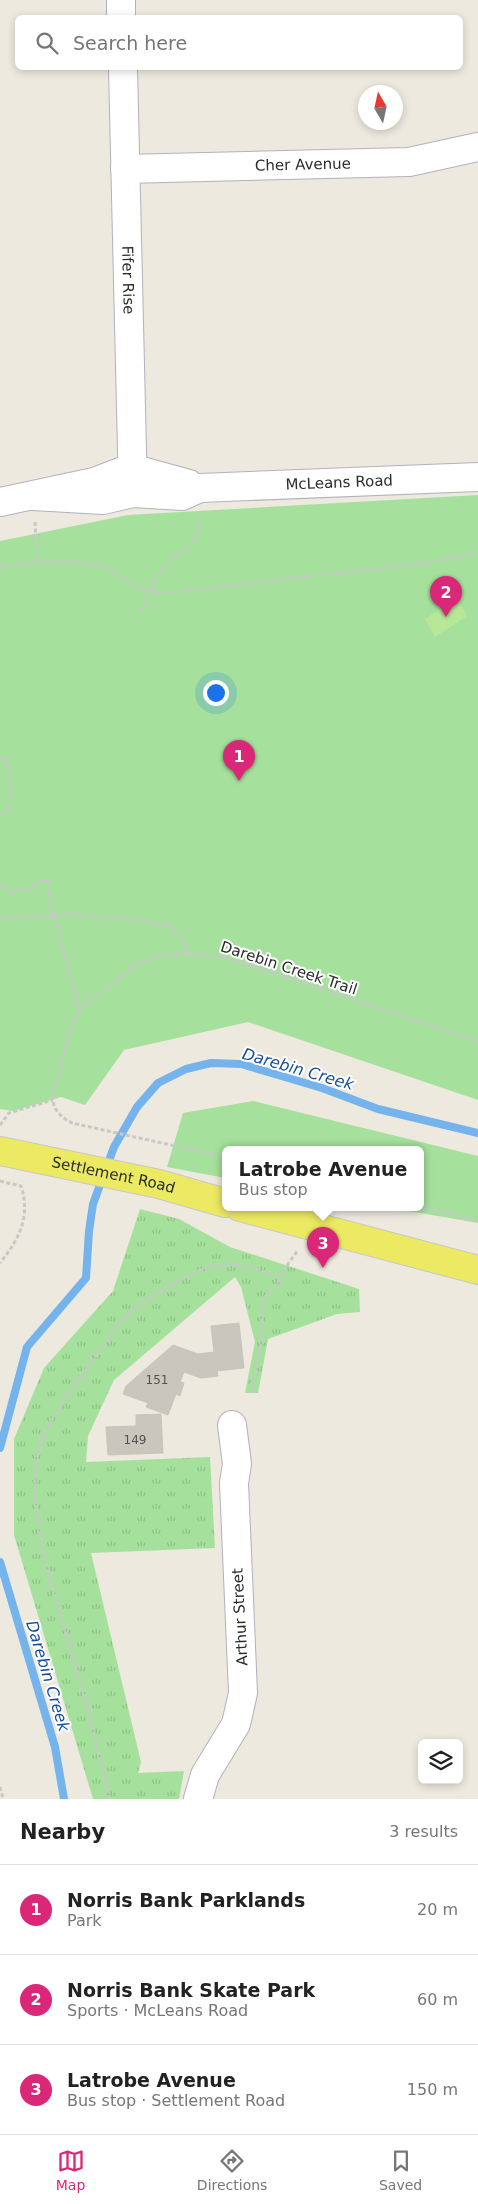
<!DOCTYPE html>
<html lang="en">
<head>
<meta charset="utf-8">
<style>
  :root { --surface:#fff; --page:#f2f2f2; --text:#222; --muted:#767676; --line:#e0e0e0; --accent:#db2777 }
  body { margin:0; font-family:"DejaVu Sans",sans-serif; background:var(--page); color:var(--text) }
  .controls { position:absolute; right:15px; bottom:15px; display:grid; overflow:hidden; border-radius:8px; box-shadow:0 2px 8px #0003 }
  .controls button { width:45px; height:45px; display:grid; place-items:center; padding:0; border:0; border-bottom:1px solid var(--line); background:var(--surface); color:var(--text); font:25px sans-serif }
  .compass { position:absolute; left:358px; top:85px; width:45px; height:45px; border-radius:50%; background:var(--surface); box-shadow:0 2px 8px #0003; rotate:351deg }
  .you { position:absolute; left:215px; top:692px; width:18px; height:18px; margin:-12px; border:4px solid #fff; border-radius:50%; background:#1a73e8; box-shadow:0 0 0 8px #1a73e833 }
  .badge { display:grid; place-items:center; width:32px; height:32px; border-radius:50%; background:var(--accent); color:#fff; font-size:16px; font-weight:700 }
  .pin { position:absolute; translate:-50% -41px; filter:drop-shadow(0 1px 2px #0008) }
  .pin::after { content:''; position:absolute; top:26px; width:18px; height:15px; background:inherit; clip-path:polygon(0 0,100% 0,50% 100%) }
  .popup { position:absolute; left:222px; top:1146px; width:202px; height:65px; box-sizing:border-box; display:grid; place-content:center; border-radius:8px; background:var(--surface); filter:drop-shadow(0 1px 4px #0005); font-size:16px; white-space:nowrap; color:var(--muted) }
  .popup b { font-size:19px; color:var(--text) }
  .popup::after { content:''; position:absolute; left:50%; top:100%; margin-left:-10px; border:10px solid transparent; border-top-color:var(--surface) }
  .list { margin:0; padding:0; list-style:none }
  h2 { display:flex; justify-content:space-between; align-items:center; height:65px; margin:0; padding:0 20px; font-size:21px }
  h2 small { font-size:16px; font-weight:400; color:var(--muted) }
  .list li { display:grid; grid-template-columns:32px 1fr auto; gap:15px; align-items:center; box-sizing:border-box; height:90px; padding:0 20px; border-top:1px solid var(--line) }
  .list b { display:block; font-size:19px; white-space:nowrap }
  .list p { margin:0; font-size:16px; white-space:nowrap; color:var(--muted) }
  .list em { font-size:16px; font-style:normal; color:var(--muted) }
  .icon { flex:none; width:28px; height:28px; fill:none; stroke:currentColor; stroke-width:2; stroke-linecap:round; stroke-linejoin:round }
  .map { position:relative; flex:none; width:478px; height:1799px; overflow:hidden }
  .search { position:absolute; background:var(--surface); box-shadow:0 2px 8px #0003; left:15px; right:15px; top:15px; height:55px; display:flex; align-items:center; gap:12px; box-sizing:border-box; padding:0 18px; border-radius:8px; color:var(--muted); font-size:19px }
  .sheet { height:335px; background:var(--surface) }
  nav { display:flex; justify-content:space-around; align-items:center; box-sizing:border-box; height:70px; border-top:1px solid var(--line); background:var(--surface); font-size:14px; color:var(--muted) }
  nav a { display:grid; justify-items:center; gap:2px }
  nav .on { color:var(--accent) }
  .map>svg:first-child { display:block }
  .grass { fill:url(#grass-tufts) }
  .park { fill:#a5e19c }
  .pitch { fill:#b6e898 }
  .lines { fill:none; stroke-linecap:round; stroke-linejoin:round }
  .stream { stroke:#74b3eb; stroke-width:8 }
  .building { fill:#c8c6bd; stroke:#c8c6b8 }
  .minor-casing { stroke:#b2b1be; stroke-width:30 }
  .major-casing { stroke:#c8c8c8; stroke-width:30 }
  .path { stroke:#c8c8c8; stroke-width:3; stroke-dasharray:4 2.5; stroke-linecap:butt }
  .minor { stroke:#fff; stroke-width:28 }
  .major { stroke:#ece963; stroke-width:28 }
  .labels { text-anchor:middle; dominant-baseline:central; stroke-width:4; stroke-linejoin:round; paint-order:stroke }
  .number-label { font-size:12px; fill:#525250 }
  .street-label { font-size:15px; fill:#2b2b2b; stroke:#fff }
  .water-label { font-size:16px; font-style:italic; fill:#124e99; stroke:#fff }
</style>
</head>
<body>
<div class="map">
<svg width="478" height="1799" viewBox="0 0 478 1799">
  <defs>
    <pattern id="grass-tufts" width="24" height="20" patternUnits="userSpaceOnUse" patternTransform="scale(1.25)"><rect width="24" height="20" fill="#a5e19c"/><path d="M3 7l-1-3M5 7V3M7 7l1-3M15 17l-1-3M17 17v-4M19 17l1-3" fill="none" stroke="#8ec187"/></pattern>
  </defs>
  <rect width="100%" height="100%" fill="#ede9de"/>
  <path class="grass" d="M140 1209 179 1219 230 1247 359 1289 360 1312 337 1314 268 1339 258 1393H245L255 1342 241 1287 235 1277 114 1380 88 1436 86 1462 210 1457 215 1548 91 1553 141 1762 138 1773 184 1771 179 1799H93L14 1535V1439L44 1368 113 1291Z"/>
  <path class="park" d="M478 495V1100L248 1022 124 1050 85 1105 61 1097 13 1111 0 1109V541L128 515Z
    M253 1101 478 1156V1223L386 1207H420V1149H225V1178L167 1167 183 1113Z"/>
  <path class="pitch" d="M457 598 467 616 435 637 425 619Z"/>
  <g class="lines">
    <path class="stream" d="M0 1448 27 1347 86 1278 89 1231 93 1204 114 1147 137 1107 158 1083 186 1069 211 1063 241 1064 322 1088 378 1109 478 1133
      M0 1562 55 1747 64 1799"/>
  </g>
  <path class="building" d="M239 1323 244 1368 217 1371 218 1376 201 1378 198 1354 214 1352 211 1326Z
    M173 1345 198 1354 201 1378 184 1372 180 1382 184 1383 180 1396 176 1394 168 1415 146 1407 148 1403 123 1394 126 1386Z
    M161 1414 163 1453 108 1455 106 1427 136 1426V1415Z"/>
  <g class="lines">
    <defs>
      <g id="minor">
        <path d="M121 0V18"/>
        <path id="s1" d="M123 68 133 493"/>
        <path id="s2" d="M125 169 409 162 478 147"/>
        <path id="s3" d="M34 496 103 500 133 493 182 496 200 488 478 477"/>
        <path d="M0 502 94 482 128 469 138 470 189 484"/>
        <path d="M198 1799 205 1775 236 1724 243 1693 234 1483 237 1464 232 1425"/>
      </g>
      <g id="major">
        <path id="s4" d="M0 1151 159 1184 225 1203"/>
        <path d="M240 1207 478 1270"/>
      </g>
    </defs>
    <use href="#minor" class="minor-casing"/>
    <use href="#major" class="major-casing"/>
    <path class="path" d="M35 522 37 563
      M0 566C27 563 85 558 109 568 115 571 119 577 125 580 137 588 151 592 165 593L432 562 478 552
      M141 611C147 596 153 582 163 569 180 547 198 551 199 518
      M0 759 6 757C8 776 19 803 0 817
      M0 885 11 892 22 890 47 879 51 906 55 916 79 1010
      M0 919 69 914 129 919 168 925 181 936 188 953
      M0 1125 9 1113 53 1100
      M225 1157 72 1123C62 1118 55 1112 53 1101 52 1092 74 1016 79 1010 86 1001 98 995 107 989 115 982 124 973 133 967 163 949 201 952 233 960L478 1041
      M0 1181 21 1186C31 1217 19 1239 0 1263
      M420 1207 478 1221
      M252 1393 262 1336V1305L264 1298 283 1276 288 1264 298 1250
      M0 1787 3 1799
      M109 1799C100 1757 89 1716 78 1674 61 1613 24 1516 38 1453 45 1419 90 1365 111 1335 115 1330 118 1324 122 1320 139 1302 199 1264 223 1264 243 1264 264 1272 283 1276"/>
    <use href="#minor" class="minor"/>
    <use href="#major" class="major"/>
  </g>
  <g class="labels">
    <g class="number-label">
      <text x="157" y="1380">151</text>
      <text x="135" y="1440">149</text>
    </g>
    <g class="street-label">
      <text stroke="none"><textPath href="#s2" startOffset="178">Cher Avenue</textPath></text>
      <text stroke="none"><textPath href="#s1" startOffset="212">Fifer Rise</textPath></text>
      <text stroke="none"><textPath href="#s3" startOffset="308">McLeans Road</textPath></text>
      <text transform="translate(289 968) rotate(18)">Darebin Creek Trail</text>
      <text stroke="none"><textPath href="#s4" startOffset="116">Settlement Road</textPath></text>
      <text transform="translate(240 1617) rotate(-93)">Arthur Street</text>
    </g>
    <g class="water-label">
      <text transform="translate(298 1069) rotate(16)">Darebin Creek</text>
      <text transform="translate(48 1676) rotate(73)">Darebin Creek</text>
    </g>
  </g>
</svg>
<div class="controls">
<button><svg class="icon" aria-label="layers" viewBox="0 0 24 24"><path d="M12 4l9 5-9 5-9-5zM3 14l9 5 9-5"/></svg></button>
</div>
<svg class="compass" viewBox="-18 -18 36 36"><path d="M0-13l5 13h-10z" fill="#e53935"/><path d="M0 13l5-13h-10z" fill="#767676"/></svg>
<div class="you"></div>
<div class="pin badge" style="left:239px;top:781px">1</div>
<div class="pin badge" style="left:446px;top:617px">2</div>
<div class="pin badge" style="left:323px;top:1268px">3</div>
<div class="popup"><b>Latrobe Avenue</b>Bus stop</div>
<div class="search"><svg class="icon" aria-label="search" viewBox="0 0 24 24"><circle cx="10" cy="10" r="6"/><path d="M15 15l6 6"/></svg>Search here</div>
</div>
<section class="sheet">
<h2>Nearby<small>3 results</small></h2>
<ul class="list">
<li><span class="badge">1</span><div><b>Norris Bank Parklands</b><p>Park</p></div><em>20 m</em></li>
<li><span class="badge">2</span><div><b>Norris Bank Skate Park</b><p>Sports · McLeans Road</p></div><em>60 m</em></li>
<li><span class="badge">3</span><div><b>Latrobe Avenue</b><p>Bus stop · Settlement Road</p></div><em>150 m</em></li>
</ul>
</section>
<nav>
<a class="on"><svg class="icon" aria-label="map" viewBox="0 0 24 24"><path d="M3 6l6-2 6 2 6-2v14l-6 2-6-2-6 2zM9 4v14M15 6v14"/></svg>Map</a>
<a><svg class="icon" aria-label="directions" viewBox="0 0 24 24"><path d="M12 3l9 9-9 9-9-9zM9 14v-3h6M13 9l2 2-2 2"/></svg>Directions</a>
<a><svg class="icon" aria-label="saved" viewBox="0 0 24 24"><path d="M7 4h10v16l-5-4-5 4z"/></svg>Saved</a>
</nav>
</body>
</html>
